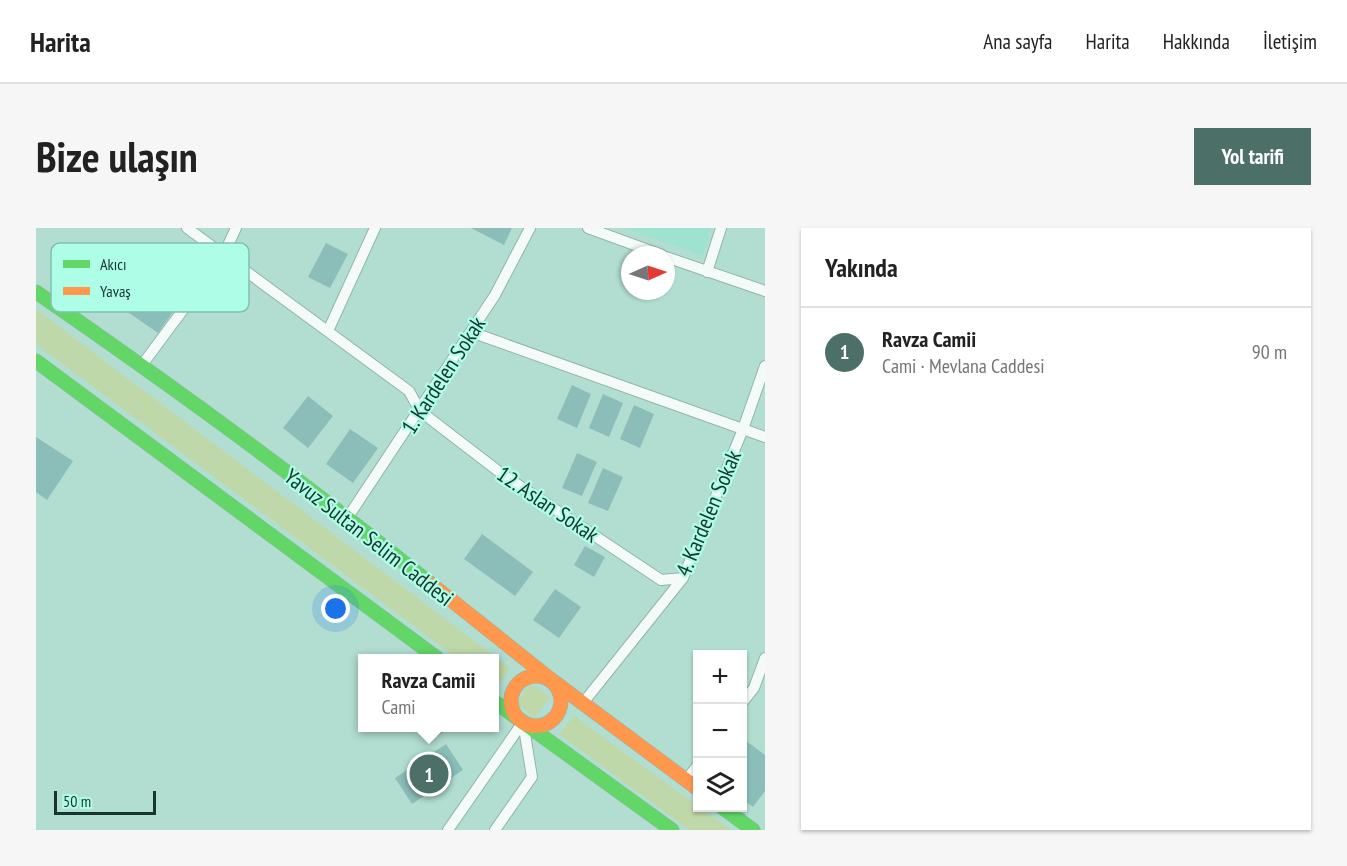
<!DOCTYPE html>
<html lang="tr">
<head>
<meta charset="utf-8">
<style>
  :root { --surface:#fff; --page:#f6f6f6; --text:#222; --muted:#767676; --line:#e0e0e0; --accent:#4c7067 }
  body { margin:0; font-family:"PT Sans Narrow",sans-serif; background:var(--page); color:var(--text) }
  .controls { position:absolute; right:18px; bottom:18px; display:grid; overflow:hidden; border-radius:0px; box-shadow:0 2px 4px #0004 }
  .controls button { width:54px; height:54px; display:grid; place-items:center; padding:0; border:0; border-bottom:2px solid var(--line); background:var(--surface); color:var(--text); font:30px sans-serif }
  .compass { position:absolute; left:585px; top:18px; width:54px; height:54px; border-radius:50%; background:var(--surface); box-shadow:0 2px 4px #0004; rotate:87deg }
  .scale { position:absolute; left:18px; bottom:15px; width:102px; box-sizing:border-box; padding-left:6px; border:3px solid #15352d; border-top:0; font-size:16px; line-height:21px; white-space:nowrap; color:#15352d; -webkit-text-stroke:4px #aefde7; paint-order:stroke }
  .you { position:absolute; left:300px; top:381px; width:21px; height:21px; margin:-15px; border:4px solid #fff; border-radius:50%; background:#1a73e8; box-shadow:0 0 0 9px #1a73e833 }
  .badge { display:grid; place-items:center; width:39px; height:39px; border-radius:50%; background:var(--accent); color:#fff; font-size:20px; font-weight:700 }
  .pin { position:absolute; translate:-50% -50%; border:3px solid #fff; box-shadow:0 2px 6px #0006 }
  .popup { position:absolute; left:322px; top:426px; width:141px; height:78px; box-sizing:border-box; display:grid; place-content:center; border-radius:0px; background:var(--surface); filter:drop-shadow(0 2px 4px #0005); font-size:20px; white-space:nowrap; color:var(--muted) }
  .popup b { font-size:22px; color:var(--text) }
  .popup::after { content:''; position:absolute; left:50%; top:100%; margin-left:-12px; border:12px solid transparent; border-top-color:var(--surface) }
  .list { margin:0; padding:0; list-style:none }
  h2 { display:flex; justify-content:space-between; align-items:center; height:78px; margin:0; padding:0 24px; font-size:26px }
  h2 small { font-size:20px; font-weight:400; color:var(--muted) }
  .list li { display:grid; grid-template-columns:39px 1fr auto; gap:18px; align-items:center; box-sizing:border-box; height:90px; padding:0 24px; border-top:2px solid var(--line) }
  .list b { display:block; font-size:22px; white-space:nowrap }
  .list p { margin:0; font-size:20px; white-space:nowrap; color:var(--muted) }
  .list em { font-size:20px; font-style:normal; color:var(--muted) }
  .icon { flex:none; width:33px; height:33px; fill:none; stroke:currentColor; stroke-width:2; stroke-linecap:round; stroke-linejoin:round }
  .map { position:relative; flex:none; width:729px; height:602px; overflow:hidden; border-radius:0px }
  header { display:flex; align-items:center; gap:36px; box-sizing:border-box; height:84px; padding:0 30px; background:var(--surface); border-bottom:2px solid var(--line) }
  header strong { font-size:28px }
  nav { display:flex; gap:33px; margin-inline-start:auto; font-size:21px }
  .intro { display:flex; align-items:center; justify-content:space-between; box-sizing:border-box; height:144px; padding:0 36px }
  h1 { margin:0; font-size:42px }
  .button { padding:15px 27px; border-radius:0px; background:var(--accent); color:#fff; font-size:21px; font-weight:700 }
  main { display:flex; gap:36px; padding:0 36px }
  aside { flex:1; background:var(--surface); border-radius:0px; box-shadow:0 2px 4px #0004 }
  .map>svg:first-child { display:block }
  .built { fill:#9ee2d0 }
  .green { fill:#bed8a9 }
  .building { fill:#8bbeb9 }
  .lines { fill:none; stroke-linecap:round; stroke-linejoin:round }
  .street-casing { stroke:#92b4ab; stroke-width:12 }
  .fast-casing { stroke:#92b4ab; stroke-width:15 }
  .slow-casing { stroke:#92b4ab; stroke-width:15 }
  .street { stroke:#f3faf8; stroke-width:10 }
  .fast { stroke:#63d668; stroke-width:14 }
  .slow { stroke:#ff974d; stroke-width:14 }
  .labels { text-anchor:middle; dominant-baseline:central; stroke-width:4.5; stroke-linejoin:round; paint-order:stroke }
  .street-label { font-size:22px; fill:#15352d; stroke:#aefde7 }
  .key { fill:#aefde7; stroke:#80c1af; stroke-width:1.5 }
  .key-label { font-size:16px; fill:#15352d }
</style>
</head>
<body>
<header>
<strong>Harita</strong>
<nav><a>Ana sayfa</a><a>Harita</a><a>Hakkında</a><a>İletişim</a></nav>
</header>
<div class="intro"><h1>Bize ulaşın</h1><a class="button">Yol tarifi</a></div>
<main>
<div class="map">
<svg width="729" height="602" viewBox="0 0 729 602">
  <rect width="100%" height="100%" fill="#b2ded2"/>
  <path class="built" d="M589 0H675L667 28Z"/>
  <path class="green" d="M0 81 474 440 461 460 459 459V430H421L0 116Z
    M494 455 514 469 499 490 480 476Z
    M538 488 695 602H653L523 506Z"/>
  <path class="building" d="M435 0H476L468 17Z
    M290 15 312 26 294 60 272 49Z
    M110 46 146 71 122 105 86 80Z
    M536 157 555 166 541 200 521 191Z
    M567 166 587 175 573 209 553 200Z
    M272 168 297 188 272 220 247 200Z
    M598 177 618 186 604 220 584 211Z
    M314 201 342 220 317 255 290 236Z
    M0 209 37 233 11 272 0 264Z
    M541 225 561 234 546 268 526 260Z
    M567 240 587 249 572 283 552 275Z
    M446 306 497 344 479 368 428 331Z
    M549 318 569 329 558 349 538 337Z
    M519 361 545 379 523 410 497 392Z
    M385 500H409L411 502 393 513Z
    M709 512 729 527V563L717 579 706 571V515Z
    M410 516 427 542 376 576 359 550Z"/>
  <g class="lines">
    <defs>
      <path id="street" d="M151 0 373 163 384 183 466 246 625 352 647 350
        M552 0 626 27
        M630 29 729 63
        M671 44 685 0
        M292 103 339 0
        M435 104 729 209
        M106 137 187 28 200 0
        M312 289 459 67 494 0
        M547 475 647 350 707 201 729 138
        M706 475 718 460 729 430
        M650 552 662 537
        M412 602 487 494
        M459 602 496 549 487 494"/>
      <path id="fast" d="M0 64C135 157 267 253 395 356
        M0 133 401 430
        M459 474 636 602
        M687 580 717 602"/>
      <path id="slow" d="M395 356 513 450 662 561
        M475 473a25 25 0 1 1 50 0a25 25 0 1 1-50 0Z"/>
    </defs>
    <use href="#street" class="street-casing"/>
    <use href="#fast" class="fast-casing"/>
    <use href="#slow" class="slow-casing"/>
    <use href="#street" class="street"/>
    <use href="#fast" class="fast"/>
    <use href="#slow" class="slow"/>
  </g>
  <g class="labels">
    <g class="street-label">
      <text transform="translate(407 147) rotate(-57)">1. Kardelen Sokak</text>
      <text transform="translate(512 276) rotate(34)">12. Aslan Sokak</text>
      <text transform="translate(672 285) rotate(-67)">4. Kardelen Sokak</text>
      <text transform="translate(333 309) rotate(38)">Yavuz Sultan Selim Caddesi</text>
    </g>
  </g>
  <rect x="15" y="15" width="198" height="69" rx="9" class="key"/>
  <rect x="27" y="32" width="27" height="8" fill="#63d668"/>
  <rect x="27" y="59" width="27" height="8" fill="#ff974d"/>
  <g class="key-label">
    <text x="64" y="42">Akıcı</text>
    <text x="64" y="69">Yavaş</text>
  </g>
</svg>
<div class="controls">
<button>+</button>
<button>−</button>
<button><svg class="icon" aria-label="layers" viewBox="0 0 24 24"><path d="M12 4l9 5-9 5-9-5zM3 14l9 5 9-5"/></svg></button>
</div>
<svg class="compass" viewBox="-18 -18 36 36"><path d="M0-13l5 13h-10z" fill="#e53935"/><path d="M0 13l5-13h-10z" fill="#767676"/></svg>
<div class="scale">50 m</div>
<div class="you"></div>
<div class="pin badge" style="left:393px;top:546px">1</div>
<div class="popup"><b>Ravza Camii</b>Cami</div>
</div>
<aside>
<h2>Yakında<small></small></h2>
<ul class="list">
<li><span class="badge">1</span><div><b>Ravza Camii</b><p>Cami · Mevlana Caddesi</p></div><em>90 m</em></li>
</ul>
</aside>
</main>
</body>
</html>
